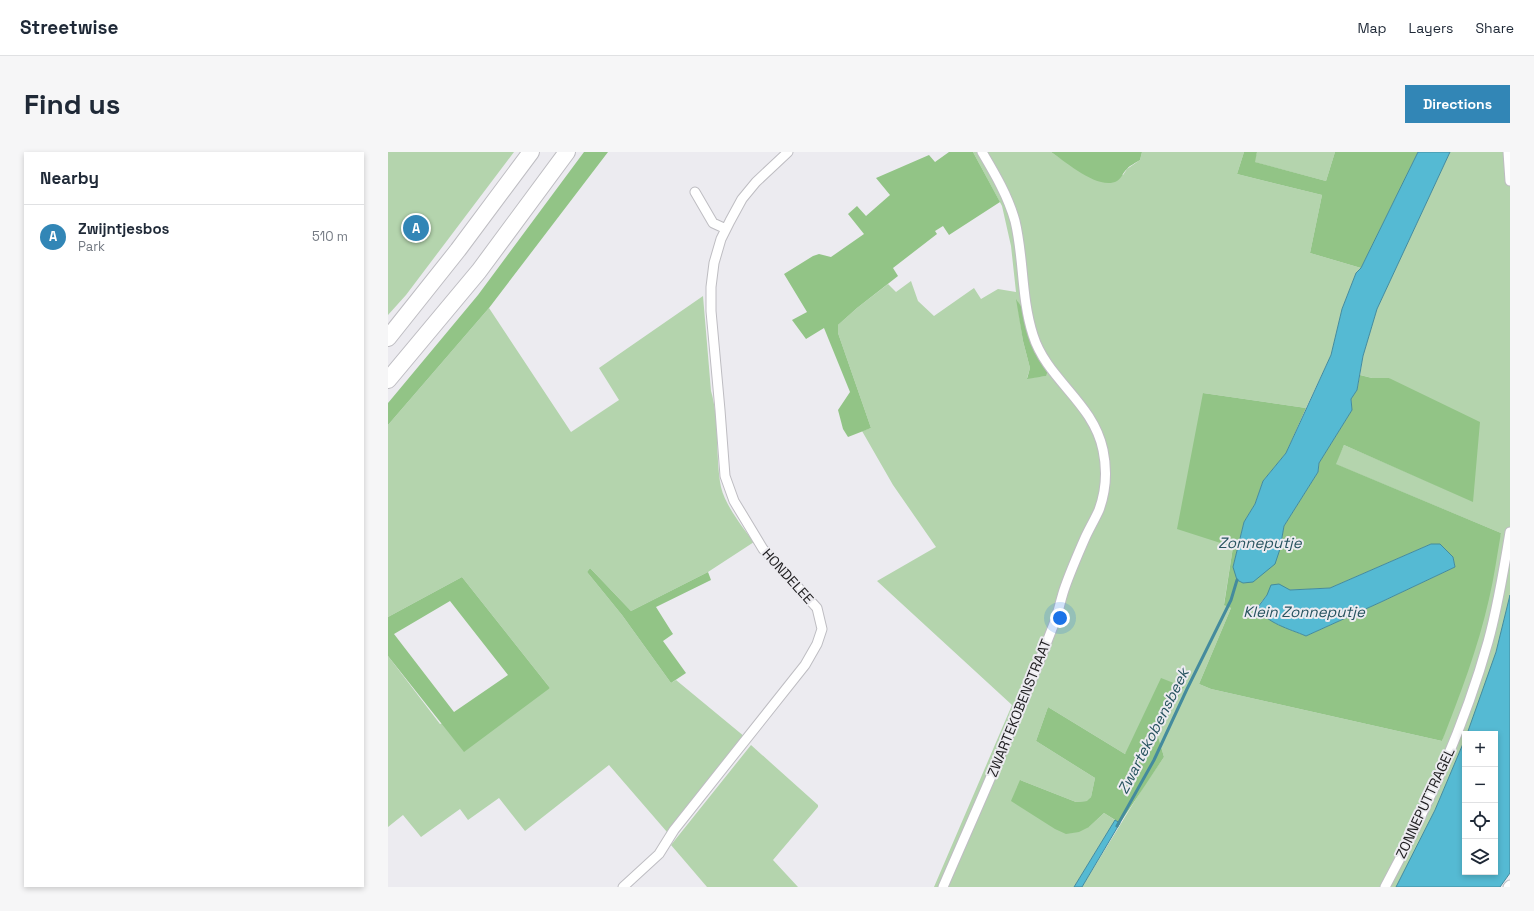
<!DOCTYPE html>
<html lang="en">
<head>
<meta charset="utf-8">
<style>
  :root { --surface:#fff; --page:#f6f6f7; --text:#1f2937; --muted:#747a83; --line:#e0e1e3; --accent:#3286b6 }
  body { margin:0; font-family:"Space Grotesk",sans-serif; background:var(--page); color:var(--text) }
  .controls { position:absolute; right:12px; bottom:12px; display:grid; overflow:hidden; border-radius:0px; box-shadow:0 2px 6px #0003 }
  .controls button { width:36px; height:36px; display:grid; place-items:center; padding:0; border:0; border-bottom:1px solid var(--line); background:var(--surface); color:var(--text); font:20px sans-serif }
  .you { position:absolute; left:672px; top:466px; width:14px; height:14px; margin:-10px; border:3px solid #fff; border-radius:50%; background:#1a73e8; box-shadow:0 0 0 6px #1a73e833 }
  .badge { display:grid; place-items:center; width:26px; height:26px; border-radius:50%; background:var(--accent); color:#fff; font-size:13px; font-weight:700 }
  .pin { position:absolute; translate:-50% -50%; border:2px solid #fff; box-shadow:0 1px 4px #0006 }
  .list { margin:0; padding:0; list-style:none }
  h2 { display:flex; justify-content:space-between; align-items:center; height:52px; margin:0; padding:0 16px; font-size:17px }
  h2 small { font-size:13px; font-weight:400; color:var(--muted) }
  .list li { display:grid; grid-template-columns:26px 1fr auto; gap:12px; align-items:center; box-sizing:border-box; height:64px; padding:0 16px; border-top:1px solid var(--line) }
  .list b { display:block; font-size:15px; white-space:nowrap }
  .list p { margin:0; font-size:13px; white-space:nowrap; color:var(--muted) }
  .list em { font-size:13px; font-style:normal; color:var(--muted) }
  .icon { flex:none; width:22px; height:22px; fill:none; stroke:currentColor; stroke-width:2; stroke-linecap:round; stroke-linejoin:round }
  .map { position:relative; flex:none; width:1122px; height:735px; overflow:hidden; border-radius:0px }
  header { display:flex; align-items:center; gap:24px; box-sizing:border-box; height:56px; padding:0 20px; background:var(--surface); border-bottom:1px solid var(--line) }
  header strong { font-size:19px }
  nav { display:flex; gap:22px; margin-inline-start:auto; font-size:14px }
  .intro { display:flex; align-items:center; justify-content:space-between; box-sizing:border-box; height:96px; padding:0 24px }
  h1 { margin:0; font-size:28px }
  .button { padding:10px 18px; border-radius:0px; background:var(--accent); color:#fff; font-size:14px; font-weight:700 }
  main { display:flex; gap:24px; padding:0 24px }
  aside { flex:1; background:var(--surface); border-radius:0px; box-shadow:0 2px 6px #0003 }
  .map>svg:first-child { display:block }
  .green { fill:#b4d4ad; fill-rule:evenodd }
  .forest { fill:#92c486; fill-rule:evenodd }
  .water { fill:#55bad3; stroke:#448b9d }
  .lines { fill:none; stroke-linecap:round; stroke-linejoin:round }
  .stream { stroke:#448b9d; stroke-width:3 }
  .minor-casing { stroke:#bebdc2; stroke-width:11 }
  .motorway-casing { stroke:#bebdc2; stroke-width:18 }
  .minor { stroke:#fff; stroke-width:9 }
  .motorway { stroke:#fff; stroke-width:16 }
  .labels { text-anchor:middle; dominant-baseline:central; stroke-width:4; stroke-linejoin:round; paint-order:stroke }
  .street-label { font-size:14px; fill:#1e1d1f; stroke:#ecebf0 }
  .water-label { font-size:15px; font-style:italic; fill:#27535f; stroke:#ecebf0 }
</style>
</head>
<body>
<header>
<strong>Streetwise</strong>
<nav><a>Map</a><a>Layers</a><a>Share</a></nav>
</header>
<div class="intro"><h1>Find us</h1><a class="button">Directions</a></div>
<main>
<aside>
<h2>Nearby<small></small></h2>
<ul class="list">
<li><span class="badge">A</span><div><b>Zwijntjesbos</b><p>Park</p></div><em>510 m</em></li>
</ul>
</aside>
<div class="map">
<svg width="1122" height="735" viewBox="0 0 1122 735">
  <rect width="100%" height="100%" fill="#ecebf0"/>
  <path class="green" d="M0 0H126L18 143 0 163Z
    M585 0H663L672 6 735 23 739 17 752 8 754 0H856L849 22 934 43 922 101 973 116 968 121 954 157 943 203 918 256 815 241 845 395 836 452 843 456 811 532 823 537 1054 589 1113 381 947 312 956 293 1085 349 1001 226H984L972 223 975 204 989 157 1062 0H1122V443C1112 490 1098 537 1079 582H1077V587L1047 658 1008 735H694L756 634 776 605 770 584 796 535 737 602 660 555 648 589 707 626 703 645 700 649 688 650 632 628 701 675 716 661 727 668 686 735H546L624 553 489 429 548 395 505 333 474 279 483 276 450 181V173L469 156 500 132 508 140 523 129 530 149 546 164 586 136 593 147 610 137 628 140 623 94 614 54ZM629 148 658 224 639 226 642 216 635 189Z
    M869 0H947L938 29 866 10Z
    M315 144 323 239C332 270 327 303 333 335 337 353 355 376 366 390L320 420 243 459 202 416 199 420 234 463 283 531 288 528 357 585 279 680 221 613 137 679 111 646 80 668 72 657 33 685 15 663 0 675V504L52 572 162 536 74 425 0 465V273L101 156 183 280 231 248 211 216Z
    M363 593 430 653V655L385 708 410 735H319L283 693Z"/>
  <path class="forest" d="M196 0H220L101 156 0 273V251L90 143Z
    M561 0H585L612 50 561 83 555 74 547 79 549 82 505 116 510 124 469 156 450 173V181L483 276 460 285 455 277 450 258 462 240 436 176 418 187 404 168 419 160 396 122 425 104 431 102 443 105 476 82 460 62 469 54 478 64 502 43 488 26 541 3 547 10Z
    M663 0H754L752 8C748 11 742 13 739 17 735 20 734 26 729 29 711 39 678 10 663 0Z
    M856 0H869L867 10 938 29 947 0H1030L973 116 922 101 934 43 849 22Z
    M628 147 635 157 660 218 658 224 639 227 642 216 635 189Z
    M972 223 984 226H1001L1092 270 1085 350 956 293 948 312 1113 381C1109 403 1106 426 1101 447 1090 496 1072 543 1054 589L823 537 811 532 843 456 836 453 845 395 789 377 815 241 918 256 898 301 875 329 867 352 856 370 845 415 855 431 859 430 892 397 896 374 930 320 931 311 964 258 963 247 969 238ZM1043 392H1052L1065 405 1067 415 993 450 918 484C902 477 877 471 870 454L879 443 902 438 942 436Z
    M202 416 243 459 320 420 323 428 268 455 285 482 275 489 298 521 283 531 234 463 199 420Z
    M74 425 162 536 76 600 0 504V465ZM62 449 120 523 66 560 6 482Z
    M773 526 796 535 770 584 776 605 732 671 716 661 701 675 691 680 678 682 667 677 623 649 632 628 688 650 699 649 703 645 707 626 648 589 660 555 737 602Z"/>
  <path class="water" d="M1030 0H1062L989 157 975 204 969 238 963 247 964 258 931 311 930 320 896 374 892 397 887 412 865 430 855 431 849 428 845 415 856 370 867 352 875 329 898 301 943 203 954 157 968 121 973 116Z
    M1043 392H1052L1065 405 1067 415 993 450 918 484C902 477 877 471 870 455L879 443 883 433 891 432 902 438 942 436Z
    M1122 443V721L1112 735H1008L1047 658 1077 587V720H1107V582H1079L1108 500Z
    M727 668 732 671 694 735H686Z"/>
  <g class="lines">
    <path class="stream" d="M729 674 766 608 799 537 843 448 849 428"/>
    <defs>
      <path id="minor" d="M1120 0 1122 29
        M307 40 325 71 338 77
        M235 735 271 702 286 678 417 513 429 492 434 477 429 456 375 397 346 349 337 324 332 258 323 159V135L326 111 333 87 342 69 354 47 368 30 400 0
        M555 735C593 647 633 559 667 469 671 458 673 446 677 435 683 418 690 402 697 386 701 377 707 367 711 358 718 339 719 317 715 298 705 250 659 228 645 183 633 146 636 106 627 69 620 44 607 22 594 0
        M997 735C1039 657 1076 576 1100 490 1110 454 1116 417 1122 380
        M1120 735 1122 733"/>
      <path id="motorway" d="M0 186 70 98 143 0
        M0 228 91 119 179 0"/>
    </defs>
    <use href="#minor" class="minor-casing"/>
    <use href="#motorway" class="motorway-casing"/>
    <use href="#minor" class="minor"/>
    <use href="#motorway" class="motorway"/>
  </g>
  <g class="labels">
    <g class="street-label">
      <text transform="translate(400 424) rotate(48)">HONDELEE</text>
      <text transform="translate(631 556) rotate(-68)">ZWARTEKOBENSTRAAT</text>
      <text transform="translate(1037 651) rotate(-65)">ZONNEPUTTRAGEL</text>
    </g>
    <g class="water-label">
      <text x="872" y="390">Zonneputje</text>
      <text x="916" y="459">Klein Zonneputje</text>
      <text transform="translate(765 579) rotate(-63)">Zwartekobensbeek</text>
    </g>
  </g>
</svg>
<div class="controls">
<button>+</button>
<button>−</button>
<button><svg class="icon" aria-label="locate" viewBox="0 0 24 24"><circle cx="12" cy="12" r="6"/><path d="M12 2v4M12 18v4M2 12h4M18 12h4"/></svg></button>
<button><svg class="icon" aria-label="layers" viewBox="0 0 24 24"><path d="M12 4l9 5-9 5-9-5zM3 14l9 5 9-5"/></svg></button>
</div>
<div class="you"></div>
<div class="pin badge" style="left:28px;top:76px">A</div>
</div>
</main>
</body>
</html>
